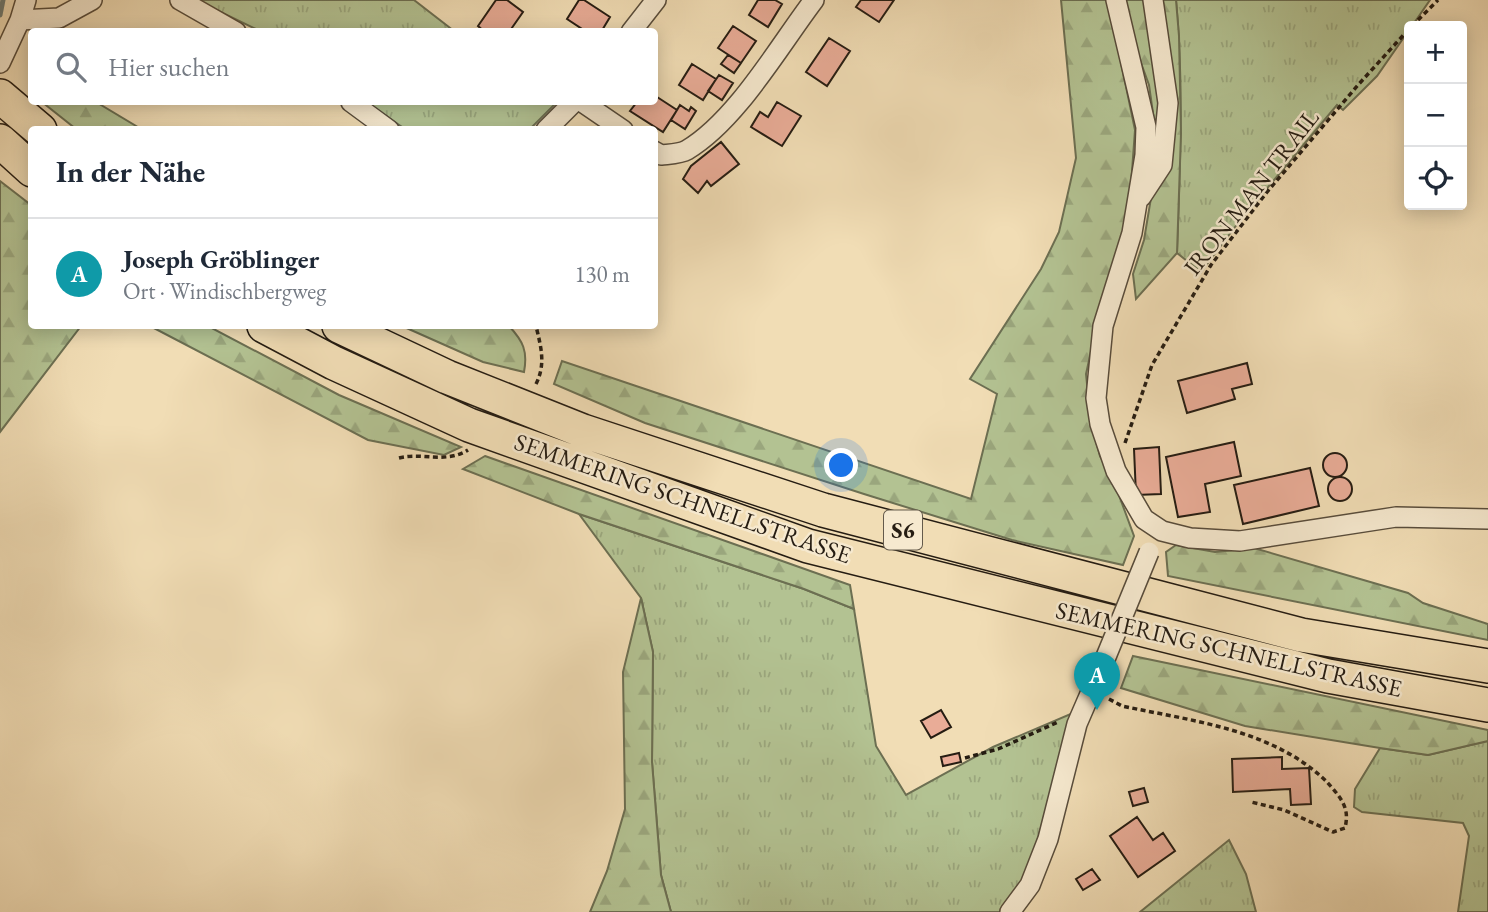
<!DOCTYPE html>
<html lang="de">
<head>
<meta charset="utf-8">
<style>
  :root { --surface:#fff; --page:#f2f2f3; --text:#1f2937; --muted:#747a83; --line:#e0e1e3; --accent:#0b8043 }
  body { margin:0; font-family:"EB Garamond",serif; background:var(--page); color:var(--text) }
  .controls { position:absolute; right:21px; top:21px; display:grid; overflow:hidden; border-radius:7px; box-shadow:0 4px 18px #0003 }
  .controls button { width:63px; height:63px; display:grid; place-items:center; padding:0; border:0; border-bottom:2px solid var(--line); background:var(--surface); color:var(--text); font:35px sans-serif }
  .you { position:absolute; left:842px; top:466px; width:24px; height:24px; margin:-18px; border:5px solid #fff; border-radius:50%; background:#1a73e8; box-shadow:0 0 0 10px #1a73e833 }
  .badge { display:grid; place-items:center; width:46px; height:46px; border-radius:50%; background:var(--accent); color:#fff; font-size:23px; font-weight:700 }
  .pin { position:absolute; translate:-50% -58px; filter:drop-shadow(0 2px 4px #0008) }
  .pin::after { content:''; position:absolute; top:37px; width:24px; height:21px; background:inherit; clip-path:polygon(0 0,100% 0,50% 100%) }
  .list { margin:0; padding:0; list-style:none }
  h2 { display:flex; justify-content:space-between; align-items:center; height:91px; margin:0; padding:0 28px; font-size:30px }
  h2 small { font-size:23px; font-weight:400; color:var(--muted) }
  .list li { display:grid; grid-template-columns:46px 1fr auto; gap:21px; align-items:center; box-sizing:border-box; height:112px; padding:0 28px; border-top:2px solid var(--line) }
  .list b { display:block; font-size:26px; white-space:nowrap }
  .list p { margin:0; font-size:23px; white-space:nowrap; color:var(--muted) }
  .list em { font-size:23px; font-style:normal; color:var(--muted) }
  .icon { flex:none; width:38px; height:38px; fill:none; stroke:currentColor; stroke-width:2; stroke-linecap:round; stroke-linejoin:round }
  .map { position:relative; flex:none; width:1488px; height:912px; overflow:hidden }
  .search { position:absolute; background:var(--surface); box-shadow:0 4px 18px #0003; left:28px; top:28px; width:630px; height:77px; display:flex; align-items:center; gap:18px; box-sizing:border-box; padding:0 24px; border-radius:7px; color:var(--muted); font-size:26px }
  .panel { position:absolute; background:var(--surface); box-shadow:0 4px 18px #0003; left:28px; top:126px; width:630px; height:203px; border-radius:7px }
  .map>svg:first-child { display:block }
  .grass { fill:url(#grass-tufts); stroke:#6c6f52; stroke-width:2 }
  .forest { fill:url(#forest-firs); stroke:#6c6f52; stroke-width:2 }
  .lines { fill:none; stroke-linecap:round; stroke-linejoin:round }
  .stream { stroke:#6e7b74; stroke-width:5 }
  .building { fill:#e9ac97; stroke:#251c12; stroke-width:2 }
  .minor-casing { stroke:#584c3b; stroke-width:22 }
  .motorway-casing { stroke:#251c12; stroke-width:36 }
  .path { stroke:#251c12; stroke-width:3.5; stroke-dasharray:5 3.5; stroke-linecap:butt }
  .minor { stroke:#f6e9cf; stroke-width:19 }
  .motorway { stroke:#f1ddb5; stroke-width:33 }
  .minor-bridge-casing { stroke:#584c3b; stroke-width:22; stroke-linecap:butt }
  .minor-bridge { stroke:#f6e9cf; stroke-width:19 }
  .labels { text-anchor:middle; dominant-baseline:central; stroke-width:5; stroke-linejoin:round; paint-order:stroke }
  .shield { fill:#f6e9cf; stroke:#645a4b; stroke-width:2 }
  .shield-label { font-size:23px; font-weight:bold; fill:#251c12 }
  .street-label { font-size:24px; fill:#251c12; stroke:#f6e9cf }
</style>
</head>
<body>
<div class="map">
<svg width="1488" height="912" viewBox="0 0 1488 912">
  <defs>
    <pattern id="grass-tufts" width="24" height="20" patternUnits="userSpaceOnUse" patternTransform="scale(1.75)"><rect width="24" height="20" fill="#b3c292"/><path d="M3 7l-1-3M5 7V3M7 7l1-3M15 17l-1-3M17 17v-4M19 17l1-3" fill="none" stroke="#9aa67d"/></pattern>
    <pattern id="forest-firs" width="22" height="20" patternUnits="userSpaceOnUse" patternTransform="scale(1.75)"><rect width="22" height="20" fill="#b3c292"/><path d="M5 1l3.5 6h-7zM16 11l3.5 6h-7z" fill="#9aa67d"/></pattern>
  </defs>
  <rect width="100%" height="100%" fill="#f1ddb5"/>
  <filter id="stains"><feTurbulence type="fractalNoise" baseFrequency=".00286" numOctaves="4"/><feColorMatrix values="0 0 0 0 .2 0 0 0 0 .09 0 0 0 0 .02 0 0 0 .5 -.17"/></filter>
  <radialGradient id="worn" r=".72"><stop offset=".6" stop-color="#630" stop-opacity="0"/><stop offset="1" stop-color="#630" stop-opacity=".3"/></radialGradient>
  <path class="grass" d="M196 0H414L454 31H260Z
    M1176 0H1430L1412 26H1409V30L1377 76 1343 110 1337 105 1238 223 1201 272 1177 253C1180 169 1184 84 1176 0Z
    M366 102H557L529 130 405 129Z
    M579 514 804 589 854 609 876 746 906 795 993 747 1073 713 1028 874 1000 912H671L661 875 652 762 653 652 641 598Z
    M1488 741V912H1458L1469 836 1463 823 1362 812 1354 807 1355 789 1380 748 1428 755Z
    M1229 840 1246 874 1256 912H1140Z"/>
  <path class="forest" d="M1061 0H1108L1135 130 1131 185 1121 247 1097 324 1086 374 1091 423 1100 456 1113 479 1134 536 1123 565 1012 540 864 494 645 423 554 384 562 361 971 499 997 394 970 379 1041 269 1059 232 1076 158Z
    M1123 0H1176L1179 36 1181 133 1177 253 1136 299 1133 274 1144 240 1151 198 1154 120 1149 85 1133 41Z
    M42 102H96L141 129H76Z
    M0 181 31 205 32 326H81L0 432Z
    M150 326H208L339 395 461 447 444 455 368 440Z
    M402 326H509C523 341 528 351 524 372L483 362Z
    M485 456 850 585 854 609 804 589 579 514 463 469Z
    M1176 545 1215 552 1254 548 1408 593 1423 603 1488 624V640L1168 576 1166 552Z
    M641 598 653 652 652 762 661 875 671 912H590L607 871 625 809 623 672Z
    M1133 656 1488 730V741L1428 755 1380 748 1245 726 1121 688Z"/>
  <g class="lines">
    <path class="stream" d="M0 15 3 0"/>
  </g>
  <path class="building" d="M496 0H507L523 12 509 32H485L478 26Z
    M579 0H584L610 17 601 32H581L582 29 567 19Z
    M758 0H775L782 4 768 27 749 15Z
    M861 0H894L879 22 856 7Z
    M733 26 756 41 741 63 718 48Z
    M829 38 850 51 827 86 806 72Z
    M728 55 741 63 734 73 721 64Z
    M692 64 716 79 703 100 679 85Z
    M719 75 733 83 722 100 708 91Z
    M654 95 677 110 663 132 630 111 637 102H654Z
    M777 102 801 116 782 146 751 127 760 112 768 117Z
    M680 105 689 111 691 107 696 111 685 129 671 120Z
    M721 142 739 164 711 186 707 181 698 193 683 179 691 166Z
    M1247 363 1252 384 1232 389 1235 399 1187 413 1178 381Z
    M1234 442 1241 476 1205 484 1210 512 1178 517 1166 457Z
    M1159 447 1161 494 1136 495 1134 449Z
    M1323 465a12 12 0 1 1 24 0a12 12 0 1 1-24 0Z
    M1310 468 1319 506 1243 524 1234 485Z
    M1328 489a12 12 0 1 1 24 0a12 12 0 1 1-24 0Z
    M941 710 951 727 931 738 921 721Z
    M959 753 961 762 943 766 941 757Z
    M1282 757V769L1309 768 1311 804 1291 805 1290 789 1233 792 1232 759Z
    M1144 788 1148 802 1133 806 1129 792Z
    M1137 817 1153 840 1163 833 1175 851 1138 877 1110 836Z
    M1092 869 1100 880 1083 890 1076 879Z"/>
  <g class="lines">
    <defs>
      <path id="minor" d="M180 0 236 32
        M1116 0 1146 127 1145 155 1132 233 1103 326 1096 398 1100 424 1116 471 1144 519 1162 531 1190 538 1240 541 1396 517 1488 519
        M20 20 59 18 92 0
        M631 32 656 0
        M0 63 20 20 26 0
        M351 102 389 130
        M582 102 623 130
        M546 130 574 102
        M654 151 661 155C669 154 680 154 687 150 737 120 779 46 814 0
        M1141 197 1162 165 1168 103 1153 0
        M1010 912 1030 885 1048 839 1077 724 1103 664"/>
      <path id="motorway" d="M0 96 40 130
        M0 141 32 170
        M264 326 334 363 469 425 808 546 1328 676 1488 705
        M339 326 447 377 583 431 823 510 1301 635 1488 666"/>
    </defs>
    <use href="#minor" class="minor-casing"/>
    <use href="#motorway" class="motorway-casing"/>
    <path class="path" d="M1412 26 1438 0
      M536 384C546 364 541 347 536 326
      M1125 443 1152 365 1211 265 1267 192 1358 85 1409 29
      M399 458C423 452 445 464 468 450
      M1109 699 1122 706C1192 721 1272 729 1326 781 1334 790 1344 800 1346 812 1347 817 1346 824 1345 828L1333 832 1284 810 1251 802
      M965 758 998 749 1058 722"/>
    <use href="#minor" class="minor"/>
    <use href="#motorway" class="motorway"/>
    <defs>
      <path id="minor-bridge" d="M1103 664 1149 552"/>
    </defs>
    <use href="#minor-bridge" class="minor-bridge-casing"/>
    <use href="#minor-bridge" class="minor-bridge"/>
  </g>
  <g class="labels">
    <rect class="shield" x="884" y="510.5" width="38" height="39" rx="5"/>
    <g class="shield-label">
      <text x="903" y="530">S6</text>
    </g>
    <g class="street-label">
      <text transform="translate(1251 192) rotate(-52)">IRON MAN TRAIL</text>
      <text transform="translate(683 498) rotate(19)">SEMMERING SCHNELLSTRASSE</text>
      <text transform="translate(1229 649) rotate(13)">SEMMERING SCHNELLSTRASSE</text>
    </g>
  </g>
  <rect width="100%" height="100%" filter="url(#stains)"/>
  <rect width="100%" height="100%" fill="url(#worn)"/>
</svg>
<div class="controls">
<button>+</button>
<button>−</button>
<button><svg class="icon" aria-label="locate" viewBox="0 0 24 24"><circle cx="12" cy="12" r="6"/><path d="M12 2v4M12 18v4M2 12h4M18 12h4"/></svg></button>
</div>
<div class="you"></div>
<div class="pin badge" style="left:1097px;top:710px;background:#0f9aa8">A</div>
<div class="search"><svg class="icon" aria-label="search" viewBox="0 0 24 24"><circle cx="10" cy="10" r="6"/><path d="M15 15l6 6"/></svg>Hier suchen</div>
<section class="panel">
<h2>In der Nähe<small></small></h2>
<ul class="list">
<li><span class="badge" style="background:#0f9aa8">A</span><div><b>Joseph Gröblinger</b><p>Ort · Windischbergweg</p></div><em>130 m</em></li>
</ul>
</section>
</div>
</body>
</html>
